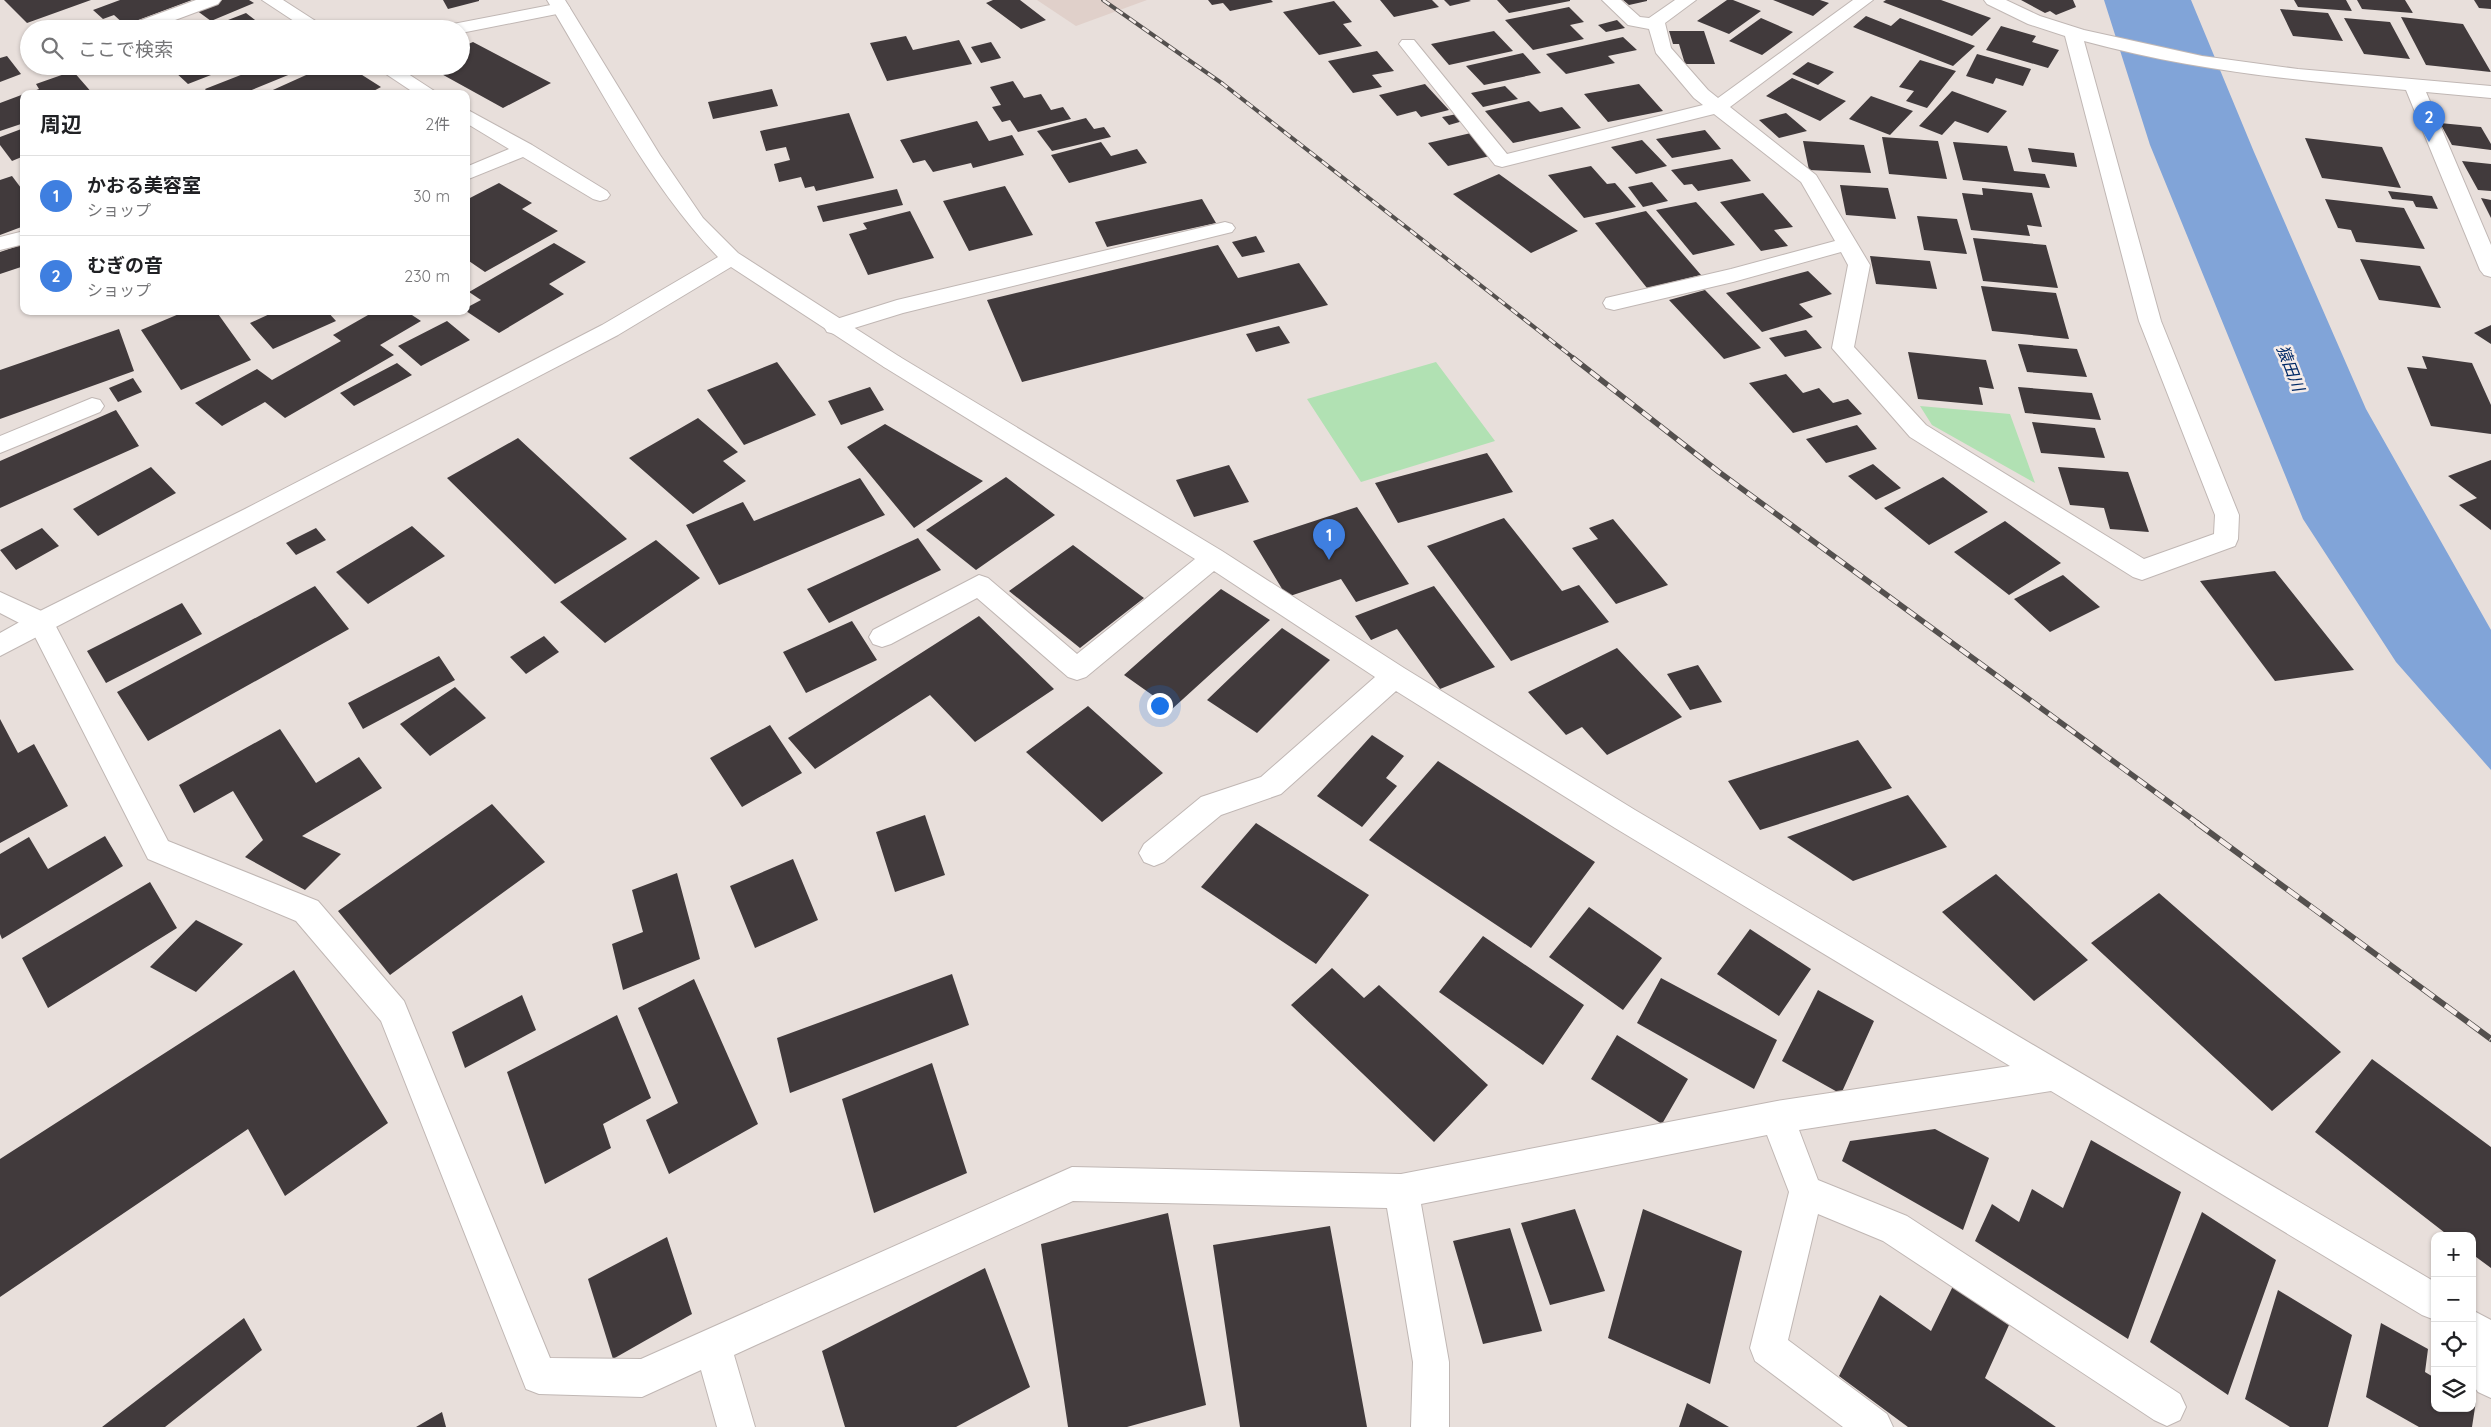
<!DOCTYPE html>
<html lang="ja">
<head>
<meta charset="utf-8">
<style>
  :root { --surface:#fff; --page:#f6f6f6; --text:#202124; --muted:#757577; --line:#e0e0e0; --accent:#ea580c }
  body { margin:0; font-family:Quicksand,"Noto Sans JP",sans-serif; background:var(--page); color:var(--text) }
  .controls { position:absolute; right:15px; bottom:15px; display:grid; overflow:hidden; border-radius:10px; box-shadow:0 1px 4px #0004 }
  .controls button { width:45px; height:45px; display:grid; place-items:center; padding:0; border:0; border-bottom:1px solid var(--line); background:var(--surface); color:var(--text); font:25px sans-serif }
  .you { position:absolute; left:1159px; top:705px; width:18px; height:18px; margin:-12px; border:4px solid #fff; border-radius:50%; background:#1a73e8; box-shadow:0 0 0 8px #1a73e833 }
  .badge { display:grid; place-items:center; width:32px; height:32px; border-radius:50%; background:var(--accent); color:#fff; font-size:16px; font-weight:700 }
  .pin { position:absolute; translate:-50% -41px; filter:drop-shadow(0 1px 2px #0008) }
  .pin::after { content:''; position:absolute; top:26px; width:18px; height:15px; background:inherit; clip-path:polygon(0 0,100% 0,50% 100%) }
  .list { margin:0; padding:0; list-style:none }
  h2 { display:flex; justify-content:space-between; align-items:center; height:65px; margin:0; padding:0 20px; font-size:21px }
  h2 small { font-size:16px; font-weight:400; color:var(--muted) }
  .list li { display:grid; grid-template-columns:32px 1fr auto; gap:15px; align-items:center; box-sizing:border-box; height:80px; padding:0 20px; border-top:1px solid var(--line) }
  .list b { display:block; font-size:19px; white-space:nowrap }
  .list p { margin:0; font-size:16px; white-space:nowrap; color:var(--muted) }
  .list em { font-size:16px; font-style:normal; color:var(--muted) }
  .icon { flex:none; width:28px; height:28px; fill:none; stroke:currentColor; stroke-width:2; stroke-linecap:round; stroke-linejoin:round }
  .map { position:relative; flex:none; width:2491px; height:1427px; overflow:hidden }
  .search { position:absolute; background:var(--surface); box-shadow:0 1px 4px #0004; left:20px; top:20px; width:450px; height:55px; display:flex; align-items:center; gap:12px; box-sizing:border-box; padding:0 18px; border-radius:28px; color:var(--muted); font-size:19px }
  .panel { position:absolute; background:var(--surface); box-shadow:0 1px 4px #0004; left:20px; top:90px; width:450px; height:225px; border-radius:10px }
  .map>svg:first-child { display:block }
  .built { fill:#e0d0ca }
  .green { fill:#b1e1b3 }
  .water { fill:#81a4d8 }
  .building { fill:#413a3c }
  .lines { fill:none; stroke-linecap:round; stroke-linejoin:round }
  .street-casing { stroke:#c0b7b4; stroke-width:2 }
  .secondary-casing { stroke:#c0b7b4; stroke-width:2 }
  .street { fill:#fff; fill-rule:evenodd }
  .secondary { fill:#fff; fill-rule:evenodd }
  .rail-far2-casing { stroke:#54504e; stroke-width:4 }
  .rail-far1-casing { stroke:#54504e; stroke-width:5.5 }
  .rail-casing { stroke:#54504e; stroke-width:6 }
  .rail-far2 { stroke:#f5ece9; stroke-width:2.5; stroke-dasharray:8; stroke-linecap:butt }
  .rail-far1 { stroke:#f5ece9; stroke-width:4; stroke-dasharray:11; stroke-linecap:butt }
  .rail { stroke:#f5ece9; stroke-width:4.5; stroke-dasharray:14; stroke-linecap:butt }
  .labels { text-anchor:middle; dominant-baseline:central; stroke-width:5; stroke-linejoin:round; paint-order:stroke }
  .water-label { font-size:16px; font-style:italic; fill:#002a67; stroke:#f5ece9 }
</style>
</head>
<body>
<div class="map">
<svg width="2491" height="1427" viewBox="0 0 2491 1427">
  <rect width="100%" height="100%" fill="#e8dfdb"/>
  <path class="built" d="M1037 0H1147L1076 26Z"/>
  <path class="green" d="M1436 362 1495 441 1361 482 1307 399Z
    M1920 406 2010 414 2035 483 1932 425Z"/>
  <path class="water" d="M2104 0H2191L2254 152 2366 409 2491 630V770L2396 662 2303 519 2150 145Z"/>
  <path class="building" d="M4 0H91L27 23Z
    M120 0H192L125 25 114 15 103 19 93 10Z
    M222 0H249L254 3 211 21 196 10Z
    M443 0H479V1L448 9Z
    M993 0H1020L1046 20 1021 29 986 3Z
    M1208 0H1271L1273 2 1230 11 1223 3 1212 5Z
    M1380 0H1432L1439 7 1394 17Z
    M1444 0H1469L1471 1 1450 6Z
    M1497 0H1570V1L1509 13Z
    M1623 0H1647V1L1629 5Z
    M1727 0H1733L1761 11 1729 34 1697 21Z
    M1773 0H1820L1829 3 1813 16Z
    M1886 0H1941L1991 18 1972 36 1883 2Z
    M2021 0H2073L2076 7 2056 15 2050 11 2045 13Z
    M2294 0H2346L2352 11 2298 7Z
    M2357 0H2405L2413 13 2362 9Z
    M2474 0H2491V9L2479 8Z
    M1334 1 1352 22 1343 24 1362 46 1319 55 1283 12Z
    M1569 7 1584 22 1570 25 1584 39 1533 50 1505 20Z
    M2280 9 2328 13 2343 41 2293 36Z
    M246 13 264 27 259 29H205Z
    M1866 16 1891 26 1900 18 1975 46 1953 66 1853 27Z
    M2401 17 2463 24 2491 72 2426 65Z
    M1761 18 1793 32 1762 55 1729 41Z
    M2344 18 2390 22 2410 59 2364 54Z
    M1617 20 1625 28 1606 32 1598 25Z
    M2001 26 2036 36 2032 42 2059 50 2048 68 1986 50Z
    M1494 31 1513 51 1449 65 1431 44Z
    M1669 31H1704L1715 64H1685L1679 44H1673Z
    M906 36 913 50 959 40 972 64 887 81 870 43Z
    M1623 37 1637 50 1608 56 1615 63 1566 74 1546 54Z
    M473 42 551 83 503 108 427 66H461V47Z
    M991 42 1001 58 981 63 971 47Z
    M1377 51 1394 71 1372 75 1382 87 1353 93 1328 61Z
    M1523 53 1541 73 1484 85 1466 66Z
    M1977 54 2031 69 2023 86 1996 78 1993 84 1966 76Z
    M7 56 21 74 0 82V58Z
    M1920 60 1956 71 1927 108 1906 101 1914 91 1899 87Z
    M1808 62 1834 72 1818 85 1792 74Z
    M187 66H234L188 84 174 71Z
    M264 66H292L298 71 242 94H209L205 89Z
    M326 66H348L381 87 368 94H264Z
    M73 71 93 94H26L39 89 36 84Z
    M1792 78 1846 101 1820 121 1766 96Z
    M1013 81 1024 98 1041 94 1051 110 1063 107 1071 119 1018 132 1010 120 1002 122 992 107 1001 105 990 87Z
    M1425 84 1449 110 1421 117 1416 111 1397 116 1379 95Z
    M1639 84 1663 111 1608 122 1584 94Z
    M1505 86 1518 99 1483 107 1471 93Z
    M772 89 778 106 713 119 708 102Z
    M1952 91 2007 111 1988 133 1955 121 1942 135 1919 126Z
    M24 94V123L0 131V103Z
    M1871 96 1913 111 1890 135 1849 119Z
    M1529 101 1540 112 1562 107 1581 128 1513 143 1485 111Z
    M849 113 874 178 816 191 814 186 805 188 801 177 779 182 774 164 790 160 786 147 766 151 760 131Z
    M1786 113 1807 131 1779 138 1759 120Z
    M1457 114 1463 121 1449 125 1442 117Z
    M1086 118 1094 129 1104 127 1111 137 1052 151 1037 131Z
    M977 121 989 141 1012 135 1024 155 973 168 971 163 933 172 925 160 913 163 900 140Z
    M2440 123 2481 127 2491 144V150L2452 145Z
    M24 128V156L12 161 0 145V137Z
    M1705 130 1721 149 1672 158 1656 139Z
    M1471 133 1490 156 1448 166 1428 143Z
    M1882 137 1938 141 1947 179 1889 174Z
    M2305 138 2382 147 2401 188 2322 178Z
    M1642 140 1667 166 1636 174 1611 147Z
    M1803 141 1864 145 1871 173 1809 170Z
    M1101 142 1111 156 1137 149 1147 163 1069 183 1051 155Z
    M1953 142 2007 146 2014 171 2045 174 2050 188 1963 180Z
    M2028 148 2074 153 2077 167 2032 162Z
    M1732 159 1751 181 1698 191 1692 184 1684 185 1671 170Z
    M2462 161 2491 164V191L2478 190Z
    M1591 166 1607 184 1615 183 1636 207 1584 218 1548 175Z
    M1499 174 1578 231 1531 253 1453 194Z
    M12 176 24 192V226L0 235V180Z
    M1652 182 1668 201 1643 207 1628 187Z
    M499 183 532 203 522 209 558 231 485 272 466 259V200Z
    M1840 185 1888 188 1896 219 1846 215Z
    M1005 186 1033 235 969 251 943 201Z
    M1982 188 2032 193 2042 227 2027 225 2030 236 1971 230 1962 193 1983 195Z
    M897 189 903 205 823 222 817 206Z
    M2388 191 2432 196 2438 209 2416 207 2413 201 2392 199Z
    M1763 193 1793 227 1774 230 1788 246 1761 251 1720 202Z
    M2481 198 2491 200V218Z
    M1202 199 1216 223 1107 247 1095 222Z
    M2325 199 2404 208 2425 249 2356 242 2351 230 2338 228Z
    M1696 202 1735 245 1693 255 1656 210Z
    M910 211 934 258 868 275 849 234 867 229 863 223Z
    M1646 211 1701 275 1647 288 1595 223Z
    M1917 216 1957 219 1967 254 1924 250Z
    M1256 236 1265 252 1242 257 1232 242Z
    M1973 238 2046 245 2058 288 1983 281Z
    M554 243 586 262 549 284 564 294 499 333 466 311V308L481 300 469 292Z
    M24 244V266L0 274V252Z
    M1218 245 1238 278 1299 263 1328 305 1022 382 987 300Z
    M1870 256 1930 261 1937 289 1876 284Z
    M2360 259 2420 266 2441 308 2379 300Z
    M1808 271 1832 294 1799 304 1813 317 1762 332 1726 293Z
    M1981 286 2056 293 2069 339 1992 331Z
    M1705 290 1761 348 1724 359 1669 300Z
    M186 311H216L251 360 181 390 141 330Z
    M276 311H327L336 321 273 349 250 323Z
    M375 311H406L421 321 380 345 394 355 285 418 265 402 222 426 195 403 257 369 272 380 341 341 333 335Z
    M447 321 470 340 421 366 398 346Z
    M2491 325V344L2474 333Z
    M1279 326 1290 343 1256 352 1246 334Z
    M119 329 134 371 0 419V370Z
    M1806 330 1822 348 1785 357 1769 338Z
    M2018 344 2077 349 2087 377 2027 372Z
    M1908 352 1986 360 1994 389 1979 387 1983 405 1918 399Z
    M2422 356 2472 363 2491 405V434L2431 426 2407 367 2427 369Z
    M777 362 816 415 744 445 707 390Z
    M397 363 412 375 354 406 340 393Z
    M1786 374 1803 393 1819 388 1833 403 1848 399 1862 414 1793 433 1749 383Z
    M133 378 142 392 118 402 109 388Z
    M870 387 884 410 841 425 828 401Z
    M2018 387 2092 393 2101 420 2025 413Z
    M116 410 139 446 0 508V461Z
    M698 418 738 452 723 461 746 481 693 514 629 458Z
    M2032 422 2095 428 2105 458 2041 453Z
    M885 424 983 481 914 528 847 447Z
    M1857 425 1877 449 1826 463 1806 439Z
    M518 438 627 539 555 584 447 478Z
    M1487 453 1513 492 1398 523 1375 483Z
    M2491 460V530L2459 505 2477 498 2448 476Z
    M1873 464 1901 488 1876 500 1848 476Z
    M1229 465 1249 502 1194 517 1176 480Z
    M151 467 176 493 98 536 73 509Z
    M2058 467 2128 472 2149 532 2110 529 2104 508 2070 505Z
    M1006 477 1055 515 976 570 926 530Z
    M1943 477 1988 512 1929 545 1884 508Z
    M860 478 885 515 719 585 686 525 743 502 754 521Z
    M1357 507 1409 584 1356 602 1341 579 1287 597 1253 541Z
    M1504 518 1562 591 1579 585 1609 622 1511 661 1427 546Z
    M1613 519 1668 585 1616 604 1572 548 1598 539 1589 528Z
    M2005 521 2061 563 2009 595 1954 552Z
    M412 526 445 556 368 604 336 572Z
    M42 528 59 546 16 570 0 550Z
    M316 528 326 540 296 555 286 543Z
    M918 538 941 570 829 623 807 589Z
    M656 540 700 578 605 643 560 602Z
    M1073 545 1144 598 1080 648 1009 591Z
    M2275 571 2354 670 2275 681 2200 581Z
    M2063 575 2100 607 2050 632 2014 599Z
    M315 586 349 629 148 741 117 692Z
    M1434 586 1495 667 1440 689 1397 629 1371 640 1355 616Z
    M1221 589 1270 620 1172 709 1124 675Z
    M182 603 202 634 106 683 87 651Z
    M979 616 1054 689 975 742 930 695 815 769 788 738Z
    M852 621 877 660 806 693 783 652Z
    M1282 628 1330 660 1257 733 1207 700Z
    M544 636 559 652 526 674 510 657Z
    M1617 648 1682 717 1607 755 1582 727 1566 735 1528 692Z
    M439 656 455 680 363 729 348 703Z
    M1698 665 1722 702 1690 710 1667 674Z
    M455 687 486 718 430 756 400 724Z
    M1088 706 1163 773 1102 822 1026 752Z
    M0 719 18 753 34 744 68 806 0 843Z
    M770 725 802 773 742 807 710 758Z
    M280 729 316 783 359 757 382 788 302 836 341 854 305 890 245 857 263 840 233 791 194 813 179 785Z
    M1372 735 1404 756 1386 778 1397 786 1362 827 1317 796Z
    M1858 740 1892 788 1760 830 1728 781Z
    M1438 761 1595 862 1531 948 1369 840Z
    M1908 795 1947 847 1853 881 1787 837Z
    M492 804 545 862 390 975 338 911Z
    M925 815 945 875 895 892 876 832Z
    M1256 823 1369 895 1316 964 1201 887Z
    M105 836 123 866 2 939 0 934V854L29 837 48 869Z
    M793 859 818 920 755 948 730 886Z
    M677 873 700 959 623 990 612 944 643 932 632 890Z
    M1996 874 2088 960 2034 1001 1942 912Z
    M150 882 177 928 48 1008 22 958Z
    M2159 893 2341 1052 2272 1111 2091 943Z
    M1589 907 1662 958 1623 1010 1549 957Z
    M196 920 243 944 196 992 150 967Z
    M1750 929 1811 969 1779 1016 1717 974Z
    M1483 936 1584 1005 1543 1065 1439 992Z
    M1332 968 1364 998 1379 985 1488 1085 1434 1142 1291 1005Z
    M294 970 388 1123 285 1196 248 1129 0 1297V1159Z
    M952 974 969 1025 790 1093 777 1038Z
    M1661 978 1777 1040 1754 1089 1637 1023Z
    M694 979 758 1124 669 1174 646 1120 678 1103 638 1008Z
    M1818 990 1874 1021 1841 1094 1782 1061Z
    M522 995 536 1030 465 1068 452 1032Z
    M617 1015 651 1098 603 1124 611 1148 545 1184 507 1072Z
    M1617 1035 1688 1079 1662 1124 1591 1079Z
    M2372 1059 2491 1147V1268L2472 1254V1236H2449L2315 1132Z
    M932 1063 967 1173 874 1213 842 1099Z
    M1935 1129 1989 1158 1963 1230 1842 1161 1850 1141Z
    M2091 1140 2181 1192 2128 1339 1975 1241 1992 1204 2019 1222 2032 1189 2063 1208Z
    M1575 1209 1605 1291 1550 1305 1521 1223Z
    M1643 1209 1742 1251 1710 1384 1608 1338Z
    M2202 1212 2276 1260 2228 1395 2150 1342Z
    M1168 1213 1206 1405 1127 1427H1068L1041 1244Z
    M1330 1226 1367 1427H1240L1213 1245Z
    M1510 1228 1542 1331 1483 1344 1453 1241Z
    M667 1237 692 1314 613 1359 588 1279Z
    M985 1268 1030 1387 956 1427H845L822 1351Z
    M1953 1286 2009 1325 1985 1378 2056 1427H1908L1839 1376 1880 1295 1931 1331Z
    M2278 1290 2352 1335 2328 1427H2290L2245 1399Z
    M244 1318 262 1350 165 1427H102Z
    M2381 1323 2428 1349 2425 1372 2435 1378V1408H2472V1399L2476 1401 2472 1427H2419L2366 1397Z
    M1687 1403 1729 1427H1679Z
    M442 1412 446 1427H416Z"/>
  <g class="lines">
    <defs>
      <path id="street" d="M196 0H221L218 4 151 29H125L128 25Z
        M262 0H283L328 29H306Z
        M1602 0H1621L1640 17 1649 18 1675 0H1696L1665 23 1671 48 1708 90 1718 98 1853 0H1873L1730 107 1816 175 1870 265 1854 347 1926 425 2144 559 2214 534 2215 515 2139 321 2065 36 2028 24 1987 4 1984 0H2006L2040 16 2084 30 2202 56 2298 69 2491 86V98L2426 92 2491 245V277L2484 275 2480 270 2406 90C2298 81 2190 70 2084 41L2161 321 2239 515 2238 539 2235 546 2142 580 2133 577 1910 437 1832 348 1848 265 1841 252 1733 282 1614 310 1606 308 1603 303 1606 298 1731 269 1835 241 1801 182 1714 114 1502 167 1495 165 1399 44 1402 40H1414L1507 154 1703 105 1694 98 1656 53 1649 29 1628 25Z
        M561 3 567 4 570 8 567 12 461 33V29H444L447 25 453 24Z
        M374 66H396L439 94H416Z
        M466 109 532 145 607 191 610 195 607 199 600 201 593 199 523 157 466 180V167L509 149 466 123Z
        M1225 222 1232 224 1235 228 1232 232 903 313 835 334 827 332 824 327 827 322 897 300Z
        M24 231V244L0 250V237Z
        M892 355 900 357 1222 551 1404 668 1635 810 2435 1282V1320L2422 1315 2051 1091 1799 1130 1818 1180 1907 1216 2180 1394 2186 1407 2180 1420 2167 1426 2154 1420 1883 1241 1818 1214 1788 1340 1887 1414 1893 1427H1843L1755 1361 1750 1348 1789 1192 1767 1135 1421 1204 1449 1362V1427H1411L1413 1362 1387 1208 1073 1201 734 1355 755 1427H717L701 1370 642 1397 539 1394 526 1389 381 1021 296 921 148 859 31 629 0 613V592L50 615 168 841 318 901 404 1001 550 1358 641 1359 1072 1167 1401 1174 1777 1101 2010 1066 1615 828 1396 691 1281 794 1221 815 1164 862 1154 866 1144 862 1139 853 1144 844 1201 797 1261 777 1375 677 1214 571 1086 677 1077 680 1068 677 977 598 891 644 882 647 873 644 869 637 873 630 979 575 988 578 1077 654 1195 559 884 367 881 362 884 357Z
        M92 398 100 400 104 406 100 412 0 453V436Z
        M2472 1310 2491 1320V1398L2478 1392 2472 1384Z"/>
      <path id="secondary" d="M547 0H565L660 155 703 218 738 253 900 357 903 362 900 367 892 369 884 367 731 267 618 335 0 656V633L32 615 245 509 602 325 718 257C647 183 600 87 547 0Z"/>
    </defs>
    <use href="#street" class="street-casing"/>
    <use href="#secondary" class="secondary-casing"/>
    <use href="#street" class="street"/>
    <use href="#secondary" class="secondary"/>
    <defs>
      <path id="rail-far2" d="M1103 0 1223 84 1575 359"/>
      <path id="rail-far1" d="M1573 358 1719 472 2199 824"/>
      <path id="rail" d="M2197 823 2491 1039"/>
    </defs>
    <use href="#rail-far2" class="rail-far2-casing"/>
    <use href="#rail-far1" class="rail-far1-casing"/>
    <use href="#rail" class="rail-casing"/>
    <use href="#rail-far2" class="rail-far2"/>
    <use href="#rail-far1" class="rail-far1"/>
    <use href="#rail" class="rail"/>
  </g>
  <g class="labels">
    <g class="water-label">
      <text transform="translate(2291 368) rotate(69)">猿田川</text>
    </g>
  </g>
</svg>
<div class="controls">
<button>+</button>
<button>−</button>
<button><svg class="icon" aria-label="locate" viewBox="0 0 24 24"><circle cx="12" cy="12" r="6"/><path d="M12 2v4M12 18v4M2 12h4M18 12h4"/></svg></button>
<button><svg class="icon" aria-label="layers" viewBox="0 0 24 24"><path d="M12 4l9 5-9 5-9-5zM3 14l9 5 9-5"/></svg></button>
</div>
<div class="you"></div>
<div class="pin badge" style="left:1329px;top:560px;background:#3f7fe0">1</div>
<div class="pin badge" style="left:2429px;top:142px;background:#3f7fe0">2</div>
<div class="search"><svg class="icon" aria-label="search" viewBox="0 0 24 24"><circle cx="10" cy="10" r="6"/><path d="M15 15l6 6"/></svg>ここで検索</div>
<section class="panel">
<h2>周辺<small>2件</small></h2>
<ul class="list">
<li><span class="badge" style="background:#3f7fe0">1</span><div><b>かおる美容室</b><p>ショップ</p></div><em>30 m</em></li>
<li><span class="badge" style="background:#3f7fe0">2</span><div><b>むぎの音</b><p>ショップ</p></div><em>230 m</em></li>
</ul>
</section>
</div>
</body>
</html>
